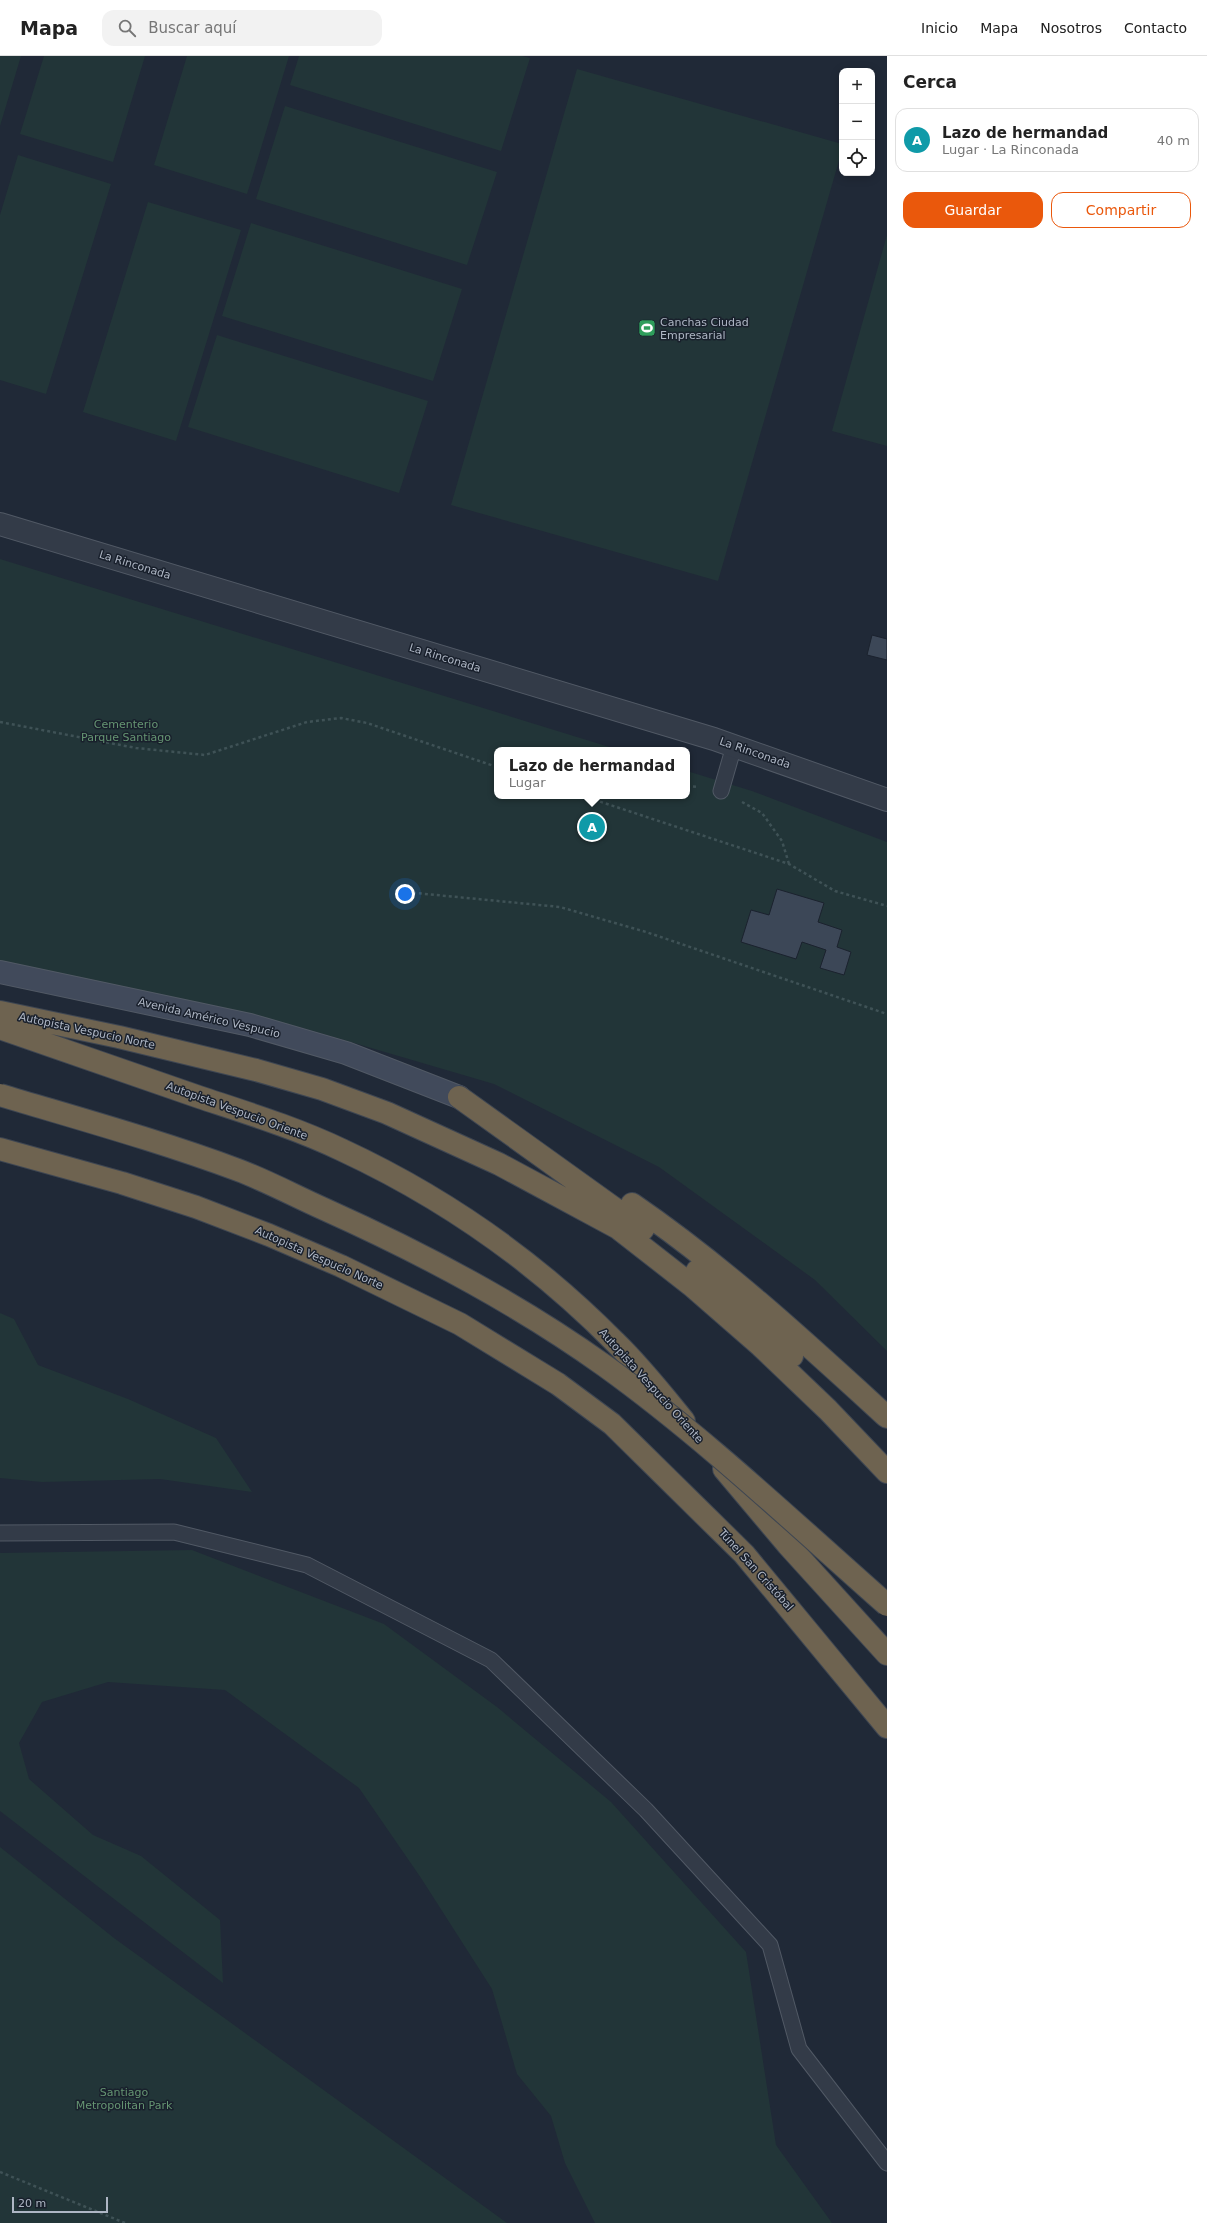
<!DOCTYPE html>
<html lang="es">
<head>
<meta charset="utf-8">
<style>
  :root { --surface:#fff; --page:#f2f2f2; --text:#222; --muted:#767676; --line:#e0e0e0; --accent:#ea580c }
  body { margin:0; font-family:"DejaVu Sans",sans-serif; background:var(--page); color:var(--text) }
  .controls { position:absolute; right:12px; top:12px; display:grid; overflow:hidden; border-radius:8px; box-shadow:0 2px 10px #0003 }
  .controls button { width:36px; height:36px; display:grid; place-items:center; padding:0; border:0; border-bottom:1px solid var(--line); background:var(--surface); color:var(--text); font:20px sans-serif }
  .scale { position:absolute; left:12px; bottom:10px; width:96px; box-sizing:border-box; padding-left:4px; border:2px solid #aeb6c4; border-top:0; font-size:11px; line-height:14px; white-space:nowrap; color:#aeb6c4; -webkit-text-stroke:3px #19202c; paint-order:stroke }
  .you { position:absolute; left:405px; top:838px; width:14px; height:14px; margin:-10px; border:3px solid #fff; border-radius:50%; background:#1a73e8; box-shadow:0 0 0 6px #1a73e833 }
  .badge { display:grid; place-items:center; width:26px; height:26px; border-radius:50%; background:var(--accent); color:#fff; font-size:13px; font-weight:700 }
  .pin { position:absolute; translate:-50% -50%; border:2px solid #fff; box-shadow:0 1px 4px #0006 }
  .popup { position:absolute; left:494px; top:691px; width:196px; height:52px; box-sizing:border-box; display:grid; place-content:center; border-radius:8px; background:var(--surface); filter:drop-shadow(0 1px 3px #0005); font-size:13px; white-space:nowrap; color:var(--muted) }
  .popup b { font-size:15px; color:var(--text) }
  .popup::after { content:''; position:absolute; left:50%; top:100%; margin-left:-8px; border:8px solid transparent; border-top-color:var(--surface) }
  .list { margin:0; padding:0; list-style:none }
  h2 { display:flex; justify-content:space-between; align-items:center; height:52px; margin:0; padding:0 16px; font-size:17px }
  h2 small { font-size:13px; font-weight:400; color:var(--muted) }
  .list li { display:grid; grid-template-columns:26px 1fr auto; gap:12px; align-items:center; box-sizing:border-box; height:64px; margin:0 8px 8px; padding:0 8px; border:1px solid var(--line); border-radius:12px }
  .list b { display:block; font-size:15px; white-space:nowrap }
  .list p { margin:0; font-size:13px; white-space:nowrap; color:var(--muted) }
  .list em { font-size:13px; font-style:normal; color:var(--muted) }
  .actions { display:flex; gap:8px; padding:12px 16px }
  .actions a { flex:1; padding:9px 0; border:1px solid var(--accent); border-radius:12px; text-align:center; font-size:14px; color:var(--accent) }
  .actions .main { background:var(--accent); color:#fff }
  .icon { flex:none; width:22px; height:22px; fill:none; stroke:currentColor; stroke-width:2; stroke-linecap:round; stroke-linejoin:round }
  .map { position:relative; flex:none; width:887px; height:2167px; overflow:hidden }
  header { display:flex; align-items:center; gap:24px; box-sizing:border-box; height:56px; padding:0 20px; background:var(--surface); border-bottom:1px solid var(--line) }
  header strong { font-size:19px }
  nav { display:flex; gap:22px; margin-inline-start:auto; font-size:14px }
  .search { width:280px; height:36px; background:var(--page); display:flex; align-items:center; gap:10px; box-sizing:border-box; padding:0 14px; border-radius:12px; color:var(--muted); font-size:15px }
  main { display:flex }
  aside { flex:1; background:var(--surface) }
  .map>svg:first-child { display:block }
  .green { fill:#223538 }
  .building { fill:#3c4757; stroke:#1b222e }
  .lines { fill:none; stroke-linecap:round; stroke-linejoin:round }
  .lane-casing { stroke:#515965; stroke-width:17 }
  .street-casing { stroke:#515965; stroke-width:24 }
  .secondary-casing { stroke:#515965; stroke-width:24 }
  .highway-casing { stroke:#3e4652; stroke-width:24 }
  .path { stroke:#3f5256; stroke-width:2.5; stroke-dasharray:3 3; stroke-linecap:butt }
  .lane { stroke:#333b48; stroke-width:15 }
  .street { stroke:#333b48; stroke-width:22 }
  .secondary { stroke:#414a5b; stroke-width:22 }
  .highway { stroke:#6e6350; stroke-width:22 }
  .highway-bridge-casing { stroke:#3e4652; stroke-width:24; stroke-linecap:butt }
  .highway-bridge { stroke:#6e6350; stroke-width:22 }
  .labels { text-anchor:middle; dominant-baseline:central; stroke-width:3; stroke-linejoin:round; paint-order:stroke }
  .poi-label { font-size:11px; fill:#aeb6c4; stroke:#19202c; text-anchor:start }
  .street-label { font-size:11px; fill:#aeb6c4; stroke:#19202c }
  .park-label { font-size:11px; fill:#659572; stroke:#19202c }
</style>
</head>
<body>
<header>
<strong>Mapa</strong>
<div class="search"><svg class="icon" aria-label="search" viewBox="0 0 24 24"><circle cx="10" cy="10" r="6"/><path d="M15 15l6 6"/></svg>Buscar aquí</div>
<nav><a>Inicio</a><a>Mapa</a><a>Nosotros</a><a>Contacto</a></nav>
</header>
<main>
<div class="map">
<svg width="887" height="2167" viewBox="0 0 887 2167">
  <rect width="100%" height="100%" fill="#202937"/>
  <path class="green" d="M0 0H21L0 70Z
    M44 0H145L113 106 20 78Z
    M187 0H289L247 138 154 109Z
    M299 0H522L530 2 501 95 290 29Z
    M577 13 842 88V94L718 525 451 449Z
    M285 50 497 116 467 209 256 143Z
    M18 99 111 128 46 338 0 324V159Z
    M148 146 241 174 176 385 83 356Z
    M251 167 462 233 433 325 222 260Z
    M887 179V390L832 375Z
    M217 279 428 345 399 437 188 371Z
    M0 503 619 694H497V740H687V715L752 735 887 786V1295L815 1224 659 1111 494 1028 303 972 0 905Z
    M0 1257 14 1263 38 1309 128 1343 216 1382 252 1436 160 1423 42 1426 0 1422Z
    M192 1494 384 1568 497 1651 611 1746 746 1896 776 2089 832 2167H595L565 2107 551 2060 517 2018 492 1933 421 1822 359 1732 225 1634 108 1626 42 1646 19 1687 29 1723 93 1779 141 1800 220 1864 223 1927 0 1755V1497Z
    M0 1791 114 1882 507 2167H0Z"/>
  <path class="building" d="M872 579 887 583V604L867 599Z
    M777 833 824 847 818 866 842 874 837 891 851 896 844 919 820 912 826 894 802 886 796 903 741 886 751 854 769 859Z"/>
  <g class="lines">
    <defs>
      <path id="lane" d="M721 735 734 690
        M0 1477 174 1476 307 1509 491 1604 646 1754 770 1889 799 1993 887 2107"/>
      <path id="street" d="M0 468 714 683 887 744"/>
      <path id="secondary" d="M0 916 250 969 346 997 459 1041"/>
      <path id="highway" d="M0 956 119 981 256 1014 322 1033 387 1057 499 1108 618 1172 691 1229 761 1290 828 1354 887 1416
        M0 972C66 995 132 1018 199 1041 247 1057 296 1072 342 1094 443 1141 537 1207 615 1286 640 1310 662 1338 684 1365
        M459 1041 643 1173
        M0 1093 122 1127 196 1151 269 1179 341 1210 460 1268 558 1328 612 1368 744 1498 887 1671
        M632 1148C724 1211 805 1286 887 1361
        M697 1215 755 1262 792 1300
        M724 1413 788 1489 887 1598"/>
    </defs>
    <use href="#lane" class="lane-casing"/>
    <use href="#street" class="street-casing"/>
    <use href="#secondary" class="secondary-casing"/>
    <use href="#highway" class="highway-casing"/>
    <path class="path" d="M0 666 136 692 205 699 307 666 341 662 367 667 497 711
      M687 730 698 731
      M583 740 789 808 835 835 887 850
      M588 742 596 740
      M742 746 762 757 782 785 789 808
      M395 835 560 851 646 876 887 958
      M0 2116 125 2167"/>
    <use href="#lane" class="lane"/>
    <use href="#street" class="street"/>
    <use href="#secondary" class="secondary"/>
    <use href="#highway" class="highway"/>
    <defs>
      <path id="highway-bridge" d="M0 1039C80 1063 160 1085 238 1114 267 1125 295 1140 324 1153 422 1197 517 1247 605 1310 705 1382 795 1468 887 1549"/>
    </defs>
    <use href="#highway-bridge" class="highway-bridge-casing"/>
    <use href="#highway-bridge" class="highway-bridge"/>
  </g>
  <defs>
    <symbol id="stadium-square" viewBox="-11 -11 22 22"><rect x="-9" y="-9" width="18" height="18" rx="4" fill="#2e9e5b" stroke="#19202c"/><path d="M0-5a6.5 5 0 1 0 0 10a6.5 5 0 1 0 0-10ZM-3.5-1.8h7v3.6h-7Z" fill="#fff"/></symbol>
  </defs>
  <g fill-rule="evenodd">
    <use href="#stadium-square" x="637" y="262" width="20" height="20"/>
  </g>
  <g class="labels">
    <g class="poi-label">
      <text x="660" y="266">Canchas Ciudad<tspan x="660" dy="13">Empresarial</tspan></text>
    </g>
    <g class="street-label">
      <text transform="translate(135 509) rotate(17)">La Rinconada</text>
      <text transform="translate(445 602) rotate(17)">La Rinconada</text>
      <text transform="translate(755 697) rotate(19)">La Rinconada</text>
      <text transform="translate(209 962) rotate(13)">Avenida Américo Vespucio</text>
      <text transform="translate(87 975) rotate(12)">Autopista Vespucio Norte</text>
      <text transform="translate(237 1055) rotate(20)">Autopista Vespucio Oriente</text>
      <text transform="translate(319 1202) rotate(24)">Autopista Vespucio Norte</text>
      <text transform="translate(651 1330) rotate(48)">Autopista Vespucio Oriente</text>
      <text transform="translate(756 1514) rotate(48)">Túnel San Cristóbal</text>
    </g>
    <g class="park-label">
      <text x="126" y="668">Cementerio<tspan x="126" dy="13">Parque Santiago</tspan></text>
      <text x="124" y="2036">Santiago<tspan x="124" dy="13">Metropolitan Park</tspan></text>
    </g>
  </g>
</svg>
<div class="controls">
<button>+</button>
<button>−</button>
<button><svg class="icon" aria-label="locate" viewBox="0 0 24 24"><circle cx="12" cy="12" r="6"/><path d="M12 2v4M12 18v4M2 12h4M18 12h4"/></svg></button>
</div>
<div class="scale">20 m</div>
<div class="you"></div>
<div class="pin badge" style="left:592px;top:771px;background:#0f9aa8">A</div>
<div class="popup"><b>Lazo de hermandad</b>Lugar</div>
</div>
<aside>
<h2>Cerca<small></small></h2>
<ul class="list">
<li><span class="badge" style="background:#0f9aa8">A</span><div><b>Lazo de hermandad</b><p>Lugar · La Rinconada</p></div><em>40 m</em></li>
</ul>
<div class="actions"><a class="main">Guardar</a><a>Compartir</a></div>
</aside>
</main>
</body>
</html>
